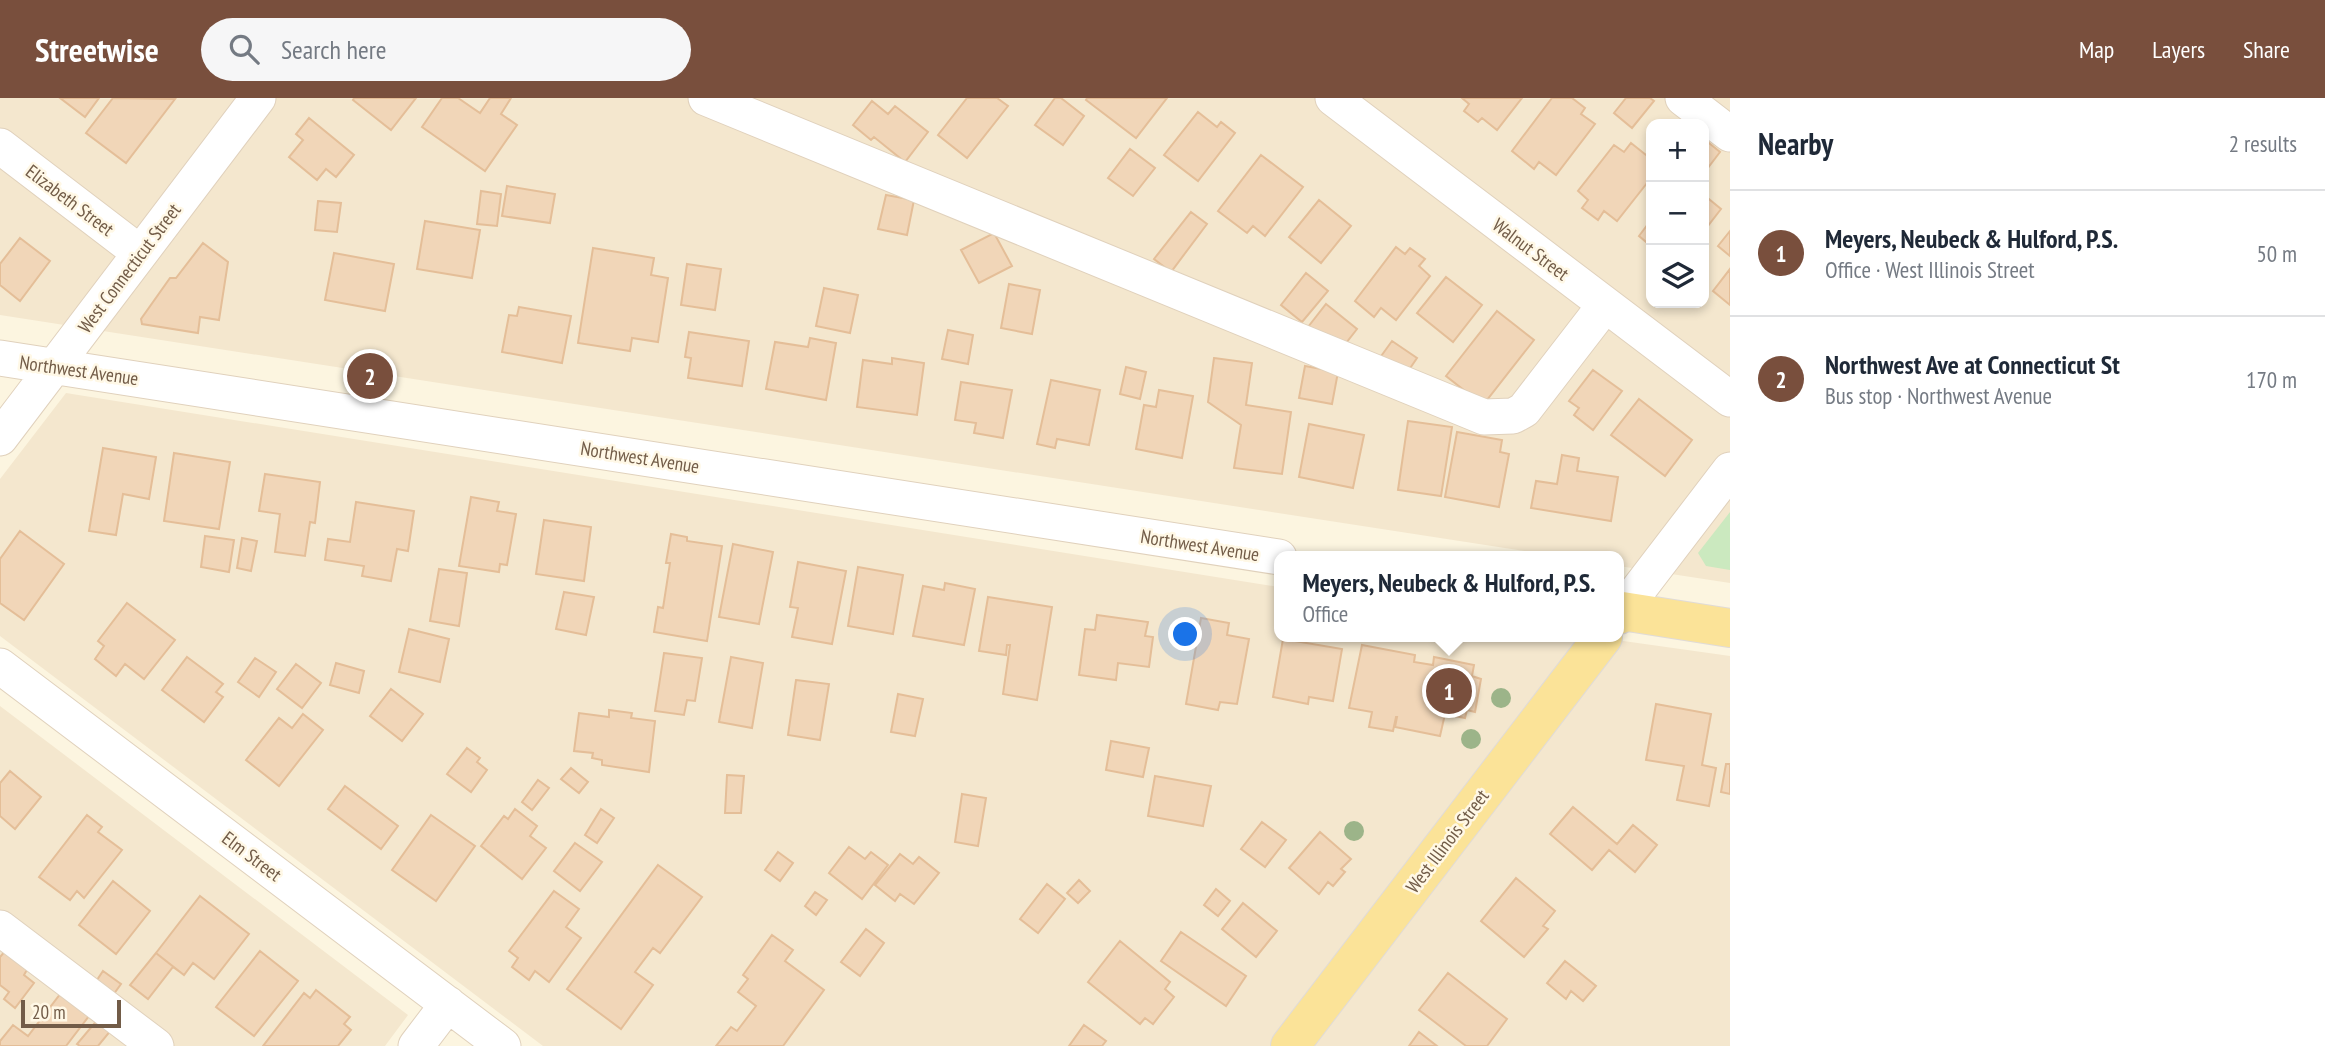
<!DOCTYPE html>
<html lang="en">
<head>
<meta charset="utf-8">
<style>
  :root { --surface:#fff; --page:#f6f6f7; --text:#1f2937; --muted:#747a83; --line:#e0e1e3; --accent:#794f3d }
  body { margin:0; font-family:"PT Sans Narrow",sans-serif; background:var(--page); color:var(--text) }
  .controls { position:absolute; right:21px; top:21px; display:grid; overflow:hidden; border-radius:14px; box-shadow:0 4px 10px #0003 }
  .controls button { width:63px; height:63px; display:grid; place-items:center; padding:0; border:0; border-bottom:2px solid var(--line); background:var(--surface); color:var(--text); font:35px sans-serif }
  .scale { position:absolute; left:21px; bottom:18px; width:100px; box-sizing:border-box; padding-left:7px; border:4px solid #725c48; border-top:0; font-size:19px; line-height:24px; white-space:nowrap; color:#725c48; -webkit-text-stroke:5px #fff8e6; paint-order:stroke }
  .you { position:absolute; left:1186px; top:537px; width:24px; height:24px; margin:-18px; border:5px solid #fff; border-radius:50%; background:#1a73e8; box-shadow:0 0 0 10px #1a73e833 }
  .badge { display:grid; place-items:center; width:46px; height:46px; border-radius:50%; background:var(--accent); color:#fff; font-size:23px; font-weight:700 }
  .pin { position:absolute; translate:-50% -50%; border:4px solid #fff; box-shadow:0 2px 7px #0006 }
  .popup { position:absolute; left:1274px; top:453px; width:350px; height:91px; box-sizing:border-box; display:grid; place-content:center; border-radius:14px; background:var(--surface); filter:drop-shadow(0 2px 5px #0005); font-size:23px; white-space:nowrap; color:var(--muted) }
  .popup b { font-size:26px; color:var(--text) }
  .popup::after { content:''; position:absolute; left:50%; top:100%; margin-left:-14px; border:14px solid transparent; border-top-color:var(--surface) }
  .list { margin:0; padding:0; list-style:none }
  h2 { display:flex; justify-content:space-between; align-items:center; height:91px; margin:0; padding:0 28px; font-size:30px }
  h2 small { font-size:23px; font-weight:400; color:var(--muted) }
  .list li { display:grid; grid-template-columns:46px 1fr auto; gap:21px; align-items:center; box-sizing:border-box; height:126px; padding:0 28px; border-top:2px solid var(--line) }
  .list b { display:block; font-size:26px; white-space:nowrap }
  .list p { margin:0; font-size:23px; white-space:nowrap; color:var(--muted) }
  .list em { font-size:23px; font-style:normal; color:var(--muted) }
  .icon { flex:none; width:38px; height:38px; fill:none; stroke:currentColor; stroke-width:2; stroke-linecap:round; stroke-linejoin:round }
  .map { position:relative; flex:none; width:1730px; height:948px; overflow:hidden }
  header { display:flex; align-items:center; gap:42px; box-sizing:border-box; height:98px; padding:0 35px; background:var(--accent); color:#fff }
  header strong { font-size:33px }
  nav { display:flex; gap:38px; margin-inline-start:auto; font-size:24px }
  .search { width:490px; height:63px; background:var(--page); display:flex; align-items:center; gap:18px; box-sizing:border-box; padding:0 24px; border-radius:38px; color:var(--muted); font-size:26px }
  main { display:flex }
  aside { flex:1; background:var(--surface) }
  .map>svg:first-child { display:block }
  .residential { fill:#f4e7ce; fill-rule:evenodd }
  .green { fill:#cbe9bf }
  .building { fill:#f1d6b8; stroke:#e4be98; stroke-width:2 }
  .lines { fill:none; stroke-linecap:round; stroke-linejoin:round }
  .minor-casing { stroke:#e0d1bc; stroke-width:37 }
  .major-casing { stroke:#e0dbd7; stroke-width:40 }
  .minor { stroke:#fff; stroke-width:35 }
  .major { stroke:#fbe398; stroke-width:38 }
  .tree { fill:#9cb489 }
  .labels { text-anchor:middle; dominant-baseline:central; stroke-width:5; stroke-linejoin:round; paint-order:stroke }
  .street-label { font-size:19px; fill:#725c48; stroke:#fff8e6 }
</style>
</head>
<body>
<header>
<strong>Streetwise</strong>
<div class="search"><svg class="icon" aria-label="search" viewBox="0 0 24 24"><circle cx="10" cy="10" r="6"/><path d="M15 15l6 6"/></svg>Search here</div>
<nav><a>Map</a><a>Layers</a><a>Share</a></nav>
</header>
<main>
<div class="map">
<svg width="1730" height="948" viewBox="0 0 1730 948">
  <rect width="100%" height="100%" fill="#fcf5e0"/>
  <path class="residential" d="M0 0H1730V485L1619 468V458H1556L0 217ZM1651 26H1704V205H1651Z
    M66 295 1279 489V539H1595L1730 558V948H543L0 538V381Z
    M0 608 408 917 385 948H0Z"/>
  <path class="green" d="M1730 414V472L1706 468 1698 455Z"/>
  <path class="building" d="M60 0H99L85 19Z
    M113 0 175 1 126 65 86 35Z
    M354 0H416L391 32 353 2Z
    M442 0H458L480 15 490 0H511L501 16 517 27 485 73 422 29Z
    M967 0H997L1008 8 967 60 938 37Z
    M1055 0H1061L1084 18 1063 47 1035 27Z
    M1087 0H1167L1136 40 1086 2Z
    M1462 0H1522L1497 32 1482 20 1478 24 1464 13 1469 6Z
    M1552 0H1572L1585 10 1581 16 1595 26 1556 77 1539 64 1534 71 1512 53Z
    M1626 0H1650L1654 3 1632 30 1614 15Z
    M872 3 888 16 895 8 928 34 905 64 874 39 871 42 853 27Z
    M1198 14 1217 29 1221 24 1235 35 1198 83 1164 57Z
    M309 20 354 57 336 79 326 71 317 82 289 59 303 42 296 36Z
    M1704 41 1720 54 1704 75Z
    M1631 45 1651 61V73L1649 76 1651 80 1617 123 1604 113 1598 122 1582 110 1588 102 1578 93 1614 47 1624 54Z
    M1130 51 1155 70 1133 98 1108 80Z
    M1261 57 1303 89 1265 138 1253 128 1247 135 1218 113Z
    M507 88 555 96 550 125 502 118Z
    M481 93 501 96 497 128 477 126Z
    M886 97 914 102 907 137 878 131Z
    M1704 97 1721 111 1704 133Z
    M1319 102 1351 128 1321 165 1289 139Z
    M318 103 341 105 337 134 315 132Z
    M1191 114 1207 126 1171 174 1154 161Z
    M1651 122V148L1639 138Z
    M425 123 480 132 472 180 417 171Z
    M1730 133V158L1718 148Z
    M994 135 1012 168 979 185 961 152Z
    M20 140 50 163 20 203 0 187V166Z
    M203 145 228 164 219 222 200 219 198 235 142 226 141 221 170 180H176Z
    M1396 149 1405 156 1410 150 1425 161 1419 168 1430 178 1396 222 1381 210 1374 219 1355 203Z
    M593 150 654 160 651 177 668 180 658 244 632 240 630 253 578 245Z
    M334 155 394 166 385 213 325 202Z
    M687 166 721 171 715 212 681 207Z
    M1730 171V207L1713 193Z
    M1306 175 1328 193 1302 224 1281 207Z
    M1446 179 1482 207 1453 244 1417 215Z
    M1009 186 1040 192 1032 236 1001 230Z
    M824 190 858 197 850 235 816 228Z
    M1326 206 1357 231 1339 254 1308 229Z
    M519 209 571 218 562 265 502 254 509 217 517 218Z
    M1497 213 1534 242 1483 307 1446 278Z
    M948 232 973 237 968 266 942 261Z
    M689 234 749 243 742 288 688 280 691 260 685 259Z
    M810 240 836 245 826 302 766 291 775 244 808 249Z
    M1392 243 1417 260 1404 279 1379 261Z
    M892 260 924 265 917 317 857 309 863 262 892 266Z
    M1214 260 1252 265 1246 307 1291 314 1282 376 1234 370 1241 327 1208 304Z
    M1305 268 1338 274 1332 306 1299 300Z
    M1126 269 1146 274 1140 301 1120 296Z
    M1593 272 1622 293 1593 332 1574 317 1579 310 1569 303Z
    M1051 282 1100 292 1089 347 1057 341 1055 350 1037 346Z
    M961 284 1012 292 1003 340 974 335 976 325 955 322Z
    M1159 292 1193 298 1182 360 1136 351 1144 307 1156 309Z
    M1639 301 1692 342 1665 378 1611 337Z
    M1408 323 1452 329 1441 398 1398 392Z
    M1309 326 1364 337 1353 390 1299 379Z
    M1457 334 1502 342 1500 354 1509 356 1499 409 1445 399Z
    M103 350 156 359 149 401 123 396 116 437 89 433Z
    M174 355 230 364 219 431 164 423Z
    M1562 357 1579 360 1577 373 1618 379 1611 423 1531 410 1536 383 1557 386Z
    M265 376 320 384 315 425 310 424 305 458 275 454 280 416 259 413Z
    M471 399 499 404 497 413 516 416 507 467 500 466 499 474 459 468Z
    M356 404 414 413 408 453 397 451 391 483 362 478 364 468 325 462 328 441 350 444Z
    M544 422 591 429 584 483 536 476Z
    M20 433 64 466 24 522 0 505V461Z
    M671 436 687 439V443L722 448 707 543 654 534 658 509 663 510 670 465H666Z
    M205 438 234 442 229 474 201 469Z
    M242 440 257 443 251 473 237 470Z
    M733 446 773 454 759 526 719 519Z
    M798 464 846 473 832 546 792 539 798 510 790 509Z
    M858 469 903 477 893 536 848 528Z
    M439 471 467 475 459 528 430 523Z
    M945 485 975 491 964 547 913 538 923 488 944 492Z
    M564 494 594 499 586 537 556 531Z
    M988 499 1052 509 1037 602 1003 596 1010 547H1007L1006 557 979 553Z
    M127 505 175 542 144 581 125 566 116 578 95 561 104 548 98 543Z
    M1097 517 1148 524 1145 538 1153 539 1149 569 1118 565 1116 582 1079 577 1085 531 1095 532Z
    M1201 520 1229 525 1227 537 1249 541 1237 606 1220 604 1218 612 1186 606Z
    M409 531 449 541 440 584 399 574Z
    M1283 541 1342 551 1333 603 1309 599 1308 606 1273 599Z
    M1362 547 1415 557 1414 564 1433 567 1434 559 1474 567 1472 578 1481 581 1475 614 1467 612 1465 620 1445 616 1440 638 1395 629 1397 619H1396L1393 633 1369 629 1372 614 1349 610Z
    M664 555 702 560 695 603 687 602 684 617 655 613Z
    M187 559 223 586 216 594 223 599 204 624 162 592Z
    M731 559 763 565 752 630 719 624Z
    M255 560 276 574 259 599 238 584Z
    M336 565 364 573 359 595 330 587Z
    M296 566 321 585 302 610 277 591Z
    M796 582 829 586 820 642 788 637Z
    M391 591 423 616 402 643 370 618Z
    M898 596 923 601 915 638 891 634Z
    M1656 606 1711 616 1702 667 1716 670 1709 708 1677 702 1684 668 1646 662Z
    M609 612 632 615 631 620 655 623 649 674 602 667V662L592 660 593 655 574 653 579 615 609 619Z
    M303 616 323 632 279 688 246 662 279 620 292 630Z
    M1111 643 1149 650 1143 679 1106 672Z
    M467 650 480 660 477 664 487 672 471 694 447 676Z
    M1726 666H1730V696L1721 694Z
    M571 670 588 684 579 695 561 681Z
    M10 673 41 699 15 731 0 718V685Z
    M727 677 744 678 741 715H725Z
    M1155 678 1211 688 1203 728 1148 718Z
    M538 682 549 690 532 712 522 704Z
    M345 688 398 728 381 751 328 711Z
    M962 696 986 700 978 748 955 744Z
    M1573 709 1617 746 1633 727 1657 747 1635 774 1609 752 1592 772 1550 736Z
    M515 711 537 728 530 738 546 750 522 781 481 748 504 718 508 721Z
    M601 711 614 720 597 745 585 737Z
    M87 717 102 729 98 734 122 752 84 800 77 793 70 802 39 779Z
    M431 717 475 748 436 803 392 772Z
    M1262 724 1286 742 1265 769 1241 751Z
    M1320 734 1351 761 1341 771 1345 774 1333 788 1328 784 1319 796 1289 770Z
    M575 745 602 764 580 793 554 773Z
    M849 749 865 761 871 754 888 767 862 801 829 775Z
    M778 754 793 765 780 783 765 772Z
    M900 756 913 766 919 759 939 775 914 806 900 796 895 803 875 787Z
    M658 767 702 799 660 855 653 850 635 874 653 887 621 931 567 891Z
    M1516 780 1555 813 1543 828 1548 831 1524 859 1481 823Z
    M1079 782 1090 793 1078 805 1067 795Z
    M113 783 150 813 116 856 79 827Z
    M1047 786 1065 801 1038 835 1020 821Z
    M1216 791 1230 803 1218 818 1204 807Z
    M554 793 579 811 566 829 581 840 549 884 535 873 529 882 512 869 518 860 509 853Z
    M815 794 827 802 816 817 805 808Z
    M200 798 249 836 214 881 193 865 184 877 156 855Z
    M1243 805 1277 833 1256 859 1222 831Z
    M866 831 884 845 860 878 841 864Z
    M1181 834 1246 878 1226 908 1161 863Z
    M772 837 793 852 785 863 824 892 783 948H716L731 929 737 933 756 908 738 894 748 881 743 877Z
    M1120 843 1170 884 1165 891 1174 899 1153 926 1145 920 1140 926 1088 884Z
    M5 853 28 870 24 877 34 885 15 910 4 901 9 894 0 887V859Z
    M260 853 298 883 254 938 216 909Z
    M156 855 184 877 173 869 148 901 130 887Z
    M1565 863 1596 888 1583 903 1571 893 1566 901 1547 885Z
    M103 873 121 886 108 904 91 891Z
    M1448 875 1507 921 1487 948H1466L1419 912Z
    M316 892 350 919 344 926 351 932 338 948H263L304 895 310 900Z
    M61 895 89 918 66 948H0V943L13 927 28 938Z
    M99 920 112 931 98 948H80L77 946Z
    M1084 927 1106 943 1102 948H1069Z
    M1419 934 1437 948H1409Z"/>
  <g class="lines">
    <defs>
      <path id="minor" d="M706 0 1484 319 1513 318 1524 312 1605 207
        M1333 0 1730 301
        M1683 0 1730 36
        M0 48 140 155
        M0 260 1279 459
        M0 340 258 0
        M1619 512 1622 513 1730 372
        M0 568 503 948
        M0 830 156 948
        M416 948 448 906"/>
      <path id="major" d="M1619 517 1622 513 1730 530
        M1290 948 1603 539"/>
    </defs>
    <use href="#minor" class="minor-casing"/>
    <use href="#major" class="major-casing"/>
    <use href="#minor" class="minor"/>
    <use href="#major" class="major"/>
  </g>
  <g class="tree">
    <circle cx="1501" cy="600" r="10"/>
    <circle cx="1471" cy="641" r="10"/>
    <circle cx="1354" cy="733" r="10"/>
  </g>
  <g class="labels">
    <g class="street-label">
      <text transform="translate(70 102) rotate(37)">Elizabeth Street</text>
      <text transform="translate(1531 151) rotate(37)">Walnut Street</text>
      <text transform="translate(129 170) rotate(-53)">West Connecticut Street</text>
      <text transform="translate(79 272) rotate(8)">Northwest Avenue</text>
      <text transform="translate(640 359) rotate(9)">Northwest Avenue</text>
      <text transform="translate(1200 447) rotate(9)">Northwest Avenue</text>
      <text transform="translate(1447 743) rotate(-53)">West Illinois Street</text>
      <text transform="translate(252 758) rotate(37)">Elm Street</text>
    </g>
  </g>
</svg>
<div class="controls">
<button>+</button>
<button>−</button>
<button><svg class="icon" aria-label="layers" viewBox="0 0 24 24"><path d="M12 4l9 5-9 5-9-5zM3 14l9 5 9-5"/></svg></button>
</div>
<div class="scale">20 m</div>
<div class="you"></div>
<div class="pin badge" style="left:1449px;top:593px">1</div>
<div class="popup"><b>Meyers, Neubeck &amp; Hulford, P.S.</b>Office</div>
<div class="pin badge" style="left:370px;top:278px">2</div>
</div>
<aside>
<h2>Nearby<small>2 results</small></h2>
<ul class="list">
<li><span class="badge">1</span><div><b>Meyers, Neubeck &amp; Hulford, P.S.</b><p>Office · West Illinois Street</p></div><em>50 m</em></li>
<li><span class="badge">2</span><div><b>Northwest Ave at Connecticut St</b><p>Bus stop · Northwest Avenue</p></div><em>170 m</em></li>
</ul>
</aside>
</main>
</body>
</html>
